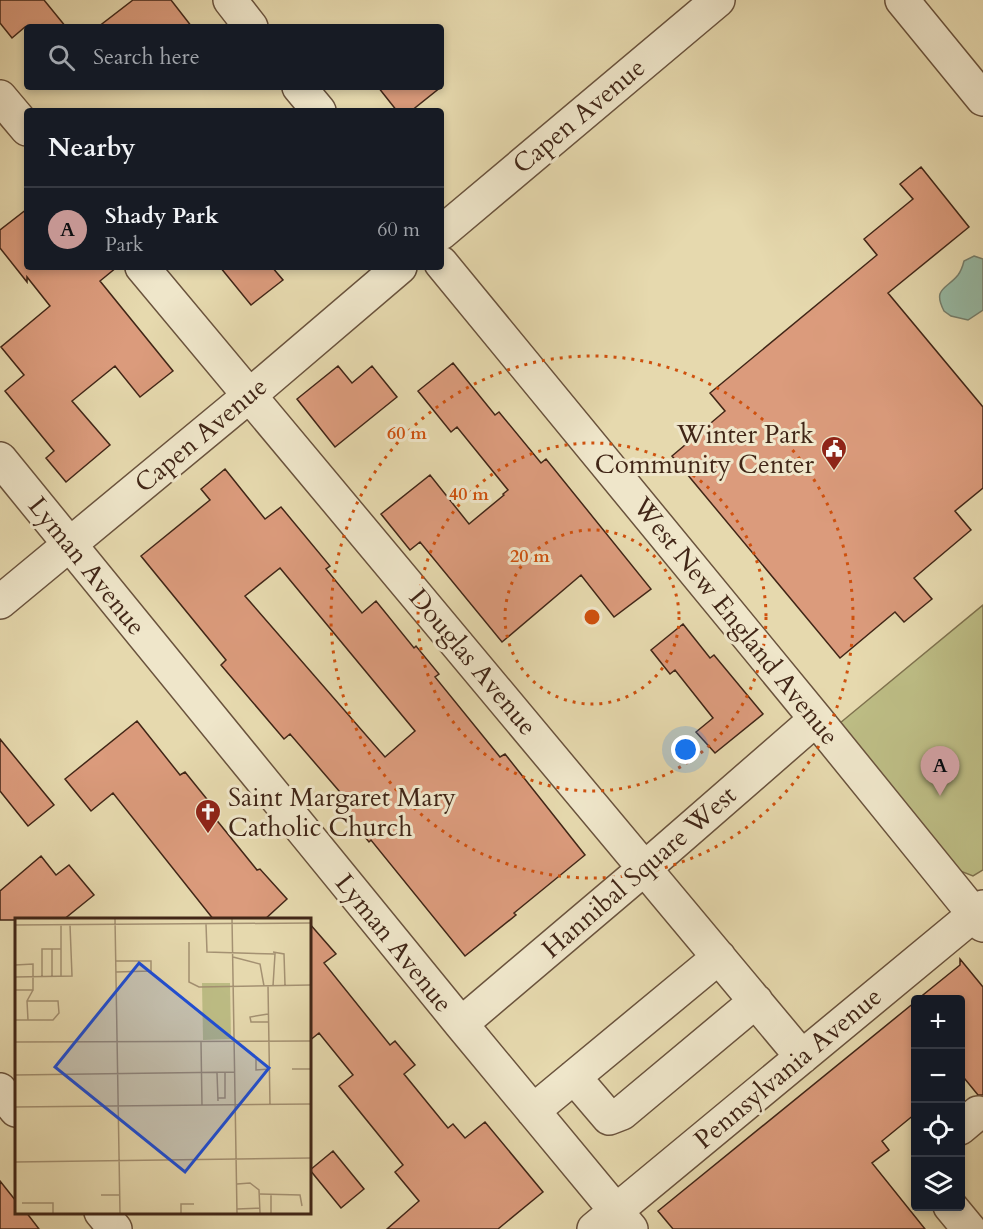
<!DOCTYPE html>
<html lang="en">
<head>
<meta charset="utf-8">
<style>
  :root { --surface:#171b24; --page:#242831; --text:#f1f3f6; --muted:#9ea1a6; --line:#363941; --accent:#c59692 }
  body { margin:0; font-family:Cardo,serif; background:var(--page); color:var(--text) }
  .controls { position:absolute; right:18px; bottom:18px; display:grid; overflow:hidden; border-radius:6px; box-shadow:0 3px 9px #0003 }
  .controls button { width:54px; height:54px; display:grid; place-items:center; padding:0; border:0; border-bottom:2px solid var(--line); background:var(--surface); color:var(--text); font:30px sans-serif }
  .you { position:absolute; left:686px; top:750px; width:21px; height:21px; margin:-15px; border:4px solid #fff; border-radius:50%; background:#1a73e8; box-shadow:0 0 0 9px #1a73e833 }
  .badge { display:grid; place-items:center; width:39px; height:39px; border-radius:50%; background:var(--accent); color:#111; font-size:20px; font-weight:700 }
  .pin { position:absolute; translate:-50% -50px; filter:drop-shadow(0 2px 3px #0008) }
  .pin::after { content:''; position:absolute; top:32px; width:21px; height:18px; background:inherit; clip-path:polygon(0 0,100% 0,50% 100%) }
  .list { margin:0; padding:0; list-style:none }
  h2 { display:flex; justify-content:space-between; align-items:center; height:78px; margin:0; padding:0 24px; font-size:26px }
  h2 small { font-size:20px; font-weight:400; color:var(--muted) }
  .list li { display:grid; grid-template-columns:39px 1fr auto; gap:18px; align-items:center; box-sizing:border-box; height:84px; padding:0 24px; border-top:2px solid var(--line) }
  .list b { display:block; font-size:22px; white-space:nowrap }
  .list p { margin:0; font-size:20px; white-space:nowrap; color:var(--muted) }
  .list em { font-size:20px; font-style:normal; color:var(--muted) }
  .icon { flex:none; width:33px; height:33px; fill:none; stroke:currentColor; stroke-width:2; stroke-linecap:round; stroke-linejoin:round }
  .map { position:relative; flex:none; width:983px; height:1229px; overflow:hidden }
  .search { position:absolute; background:var(--surface); box-shadow:0 3px 9px #0003; left:24px; top:24px; width:420px; height:66px; display:flex; align-items:center; gap:15px; box-sizing:border-box; padding:0 21px; border-radius:6px; color:var(--muted); font-size:22px }
  .panel { position:absolute; background:var(--surface); box-shadow:0 3px 9px #0003; left:24px; top:108px; width:420px; height:162px; border-radius:6px }
  .map>svg:first-child { display:block }
  .green { fill:#bdbd85; stroke:#7f724e; stroke-width:1.5 }
  .water { fill:#97bba6; stroke:#757f6d; stroke-width:1.5 }
  .building { fill:#db9b7c; stroke:#412617; stroke-width:1.5; fill-rule:evenodd }
  .lines { fill:none; stroke-linecap:round; stroke-linejoin:round }
  .minor-casing { stroke:#6a533d; stroke-width:36 }
  .minor { stroke:#efe6ca; stroke-width:33 }
  .ring { fill:none; stroke:#cf510e; stroke-width:3; stroke-dasharray:3 6 }
  .labels { text-anchor:middle; dominant-baseline:central; stroke-width:6; stroke-linejoin:round; paint-order:stroke }
  .street-label { font-size:26px; fill:#412617; stroke:#efe6ca }
  .poi-label { font-size:26px; fill:#412617; stroke:#efe6ca; text-anchor:end }
  .inset-road { fill:none; stroke:#a49172; stroke-width:1.5 }
  .view { fill:#1d4ed8; fill-opacity:0.15; stroke:#1d4ed8; stroke-width:3 }
  .inset-edge { fill:none; stroke:#412617; stroke-width:3 }
  .centre { fill:#cf510e; stroke:#efe6ca; stroke-width:3 }
  .ring-label { font-size:18px; text-anchor:middle; font-weight:bold; fill:#cf510e; stroke:#efe6ca; stroke-width:6; stroke-linejoin:round; paint-order:stroke }
</style>
</head>
<body>
<div class="map">
<svg width="983" height="1229" viewBox="0 0 983 1229">
  <rect width="100%" height="100%" fill="#e6d9ae"/>
  <filter id="stains"><feTurbulence type="fractalNoise" baseFrequency=".00333" numOctaves="4"/><feColorMatrix values="0 0 0 0 .2 0 0 0 0 .09 0 0 0 0 .02 0 0 0 .5 -.17"/></filter>
  <radialGradient id="worn" r=".72"><stop offset=".6" stop-color="#630" stop-opacity="0"/><stop offset="1" stop-color="#630" stop-opacity=".3"/></radialGradient>
  <path class="green" d="M983 605V870L973 876 955 869 840 723Z"/>
  <path class="water" d="M974 256 983 259V310L968 320 951 316 944 311C932 288 947 289 958 275 961 271 963 265 964 261Z"/>
  <path class="building" d="M0 0H44L66 27H25L12 38 0 23Z
    M133 0H171L192 27H98Z
    M378 87H441L411 111H397Z
    M921 167 969 227 888 293 983 407V488L955 511 971 530 914 578 932 599 904 622 895 612 840 658 672 456 725 411 710 393 877 255 864 239 913 199 900 184Z
    M27 209V267H117L100 281 173 371 140 397 115 366 72 401 110 445 66 482 46 458 54 451 5 391 24 375 1 347 50 306 27 277V282L0 248V230Z
    M220 267H272L283 280 251 305Z
    M453 363 495 415 499 412 541 463 546 459 651 589 614 617 581 575 502 642 420 542 410 550 381 514 430 475 469 524 504 495 503 494 508 490 457 427 451 432 418 391Z
    M338 366 352 383 372 366 397 397 335 447 297 399Z
    M225 469 265 519 281 507 330 566 326 569 362 613 376 601 414 648 416 646 439 674 435 677 500 757 505 754 585 855 514 913 516 915 465 956 371 840 369 842 345 813 352 806 290 734 284 739 221 665 226 660 141 556 210 500 201 489ZM280 568 415 731 385 757 245 596Z
    M683 624 710 658 714 655 763 714 715 753 696 732 713 718 675 670 670 674 651 650Z
    M137 721 180 775 185 772 210 803 206 807 257 870 260 869 287 899 264 920H214L113 793 91 811 65 779Z
    M0 739 54 805 28 826 0 791Z
    M41 856 56 875 69 865 94 895 63 920H0V891Z
    M309 923 336 954 324 963 390 1045 395 1041 415 1065 404 1074 448 1128 453 1124 465 1138 485 1122 543 1192 498 1229H387L419 1201 395 1172 403 1165 339 1086 353 1075 319 1033 309 1041Z
    M960 959 983 987V1095H978L960 1073V999H918L960 965Z
    M915 1002V1114L882 1141 889 1150 872 1163 925 1229H673L658 1211Z
    M333 1151 364 1189 341 1208 310 1170Z
    M0 1181 16 1201V1212H26L39 1229H0Z"/>
  <g class="lines">
    <defs>
      <path id="minor" d="M230 0 251 27
        M902 0 983 99
        M299 87 319 111
        M0 97 27 129
        M441 233 718 0
        M441 263 816 719 983 925
        M142 267 802 1057
        M0 459 461 1024 631 1229
        M0 602 250 395 400 267
        M461 1024 645 868 816 719
        M574 1077 609 1118 622 1113 756 1001
        M0 1090 16 1110
        M533 1111 719 957
        M960 1128 978 1113
        M950 1206 969 1229
        M101 1212 115 1229
        M594 1229 983 907"/>
    </defs>
    <use href="#minor" class="minor-casing"/>
    <use href="#minor" class="minor"/>
  </g>
  <g class="ring">
    <circle cx="592" cy="617" r="87"/>
    <circle cx="592" cy="617" r="174"/>
    <circle cx="592" cy="617" r="261"/>
  </g>
  <defs>
    <symbol id="civic-pin" viewBox="-11 -11 22 30"><path d="M0 17L-7.5 6A9.5 9.5 0 1 1 7.5 6Z" fill="#8f2418" stroke="#efe6ca"/><path d="M-.6-6.5H3V-4.5H.6V-3L4-1V1h2V6H-6V1h2V-1L-.6-3ZM-1.2 2.5V6h2.4V2.5Z" fill="#fff"/></symbol>
    <symbol id="church-pin" viewBox="-11 -11 22 30"><path d="M0 17L-7.5 6A9.5 9.5 0 1 1 7.5 6Z" fill="#8f2418" stroke="#efe6ca"/><path d="M-1.2-6h2.4v3.5h3.3v2.4h-3.3V6h-2.4V-.1h-3.3v-2.4h3.3Z" fill="#fff"/></symbol>
  </defs>
  <g fill-rule="evenodd">
    <use href="#civic-pin" x="819" y="434" width="30" height="40"/>
    <use href="#church-pin" x="193" y="797" width="30" height="40"/>
  </g>
  <g class="labels">
    <g class="street-label">
      <text transform="translate(579 116) rotate(-40)">Capen Avenue</text>
      <text transform="translate(201 435) rotate(-40)">Capen Avenue</text>
      <text transform="translate(87 566) rotate(51)">Lyman Avenue</text>
      <text transform="translate(736 621) rotate(51)">West New England Avenue</text>
      <text transform="translate(473 662) rotate(50)">Douglas Avenue</text>
      <text transform="translate(639 872) rotate(-41)">Hannibal Square West</text>
      <text transform="translate(394 943) rotate(51)">Lyman Avenue</text>
      <text transform="translate(788 1068) rotate(-40)">Pennsylvania Avenue</text>
    </g>
    <g class="poi-label">
      <text x="814" y="434">Winter Park<tspan x="814" dy="30">Community Center</tspan></text>
      <text x="228" y="797" text-anchor="start">Saint Margaret Mary<tspan x="228" dy="30">Catholic Church</tspan></text>
    </g>
  </g>
  <g transform="translate(15 918)">
    <rect width="296" height="296" fill="#e6d9ae"/>
    <path d="M187 65H215L216 121 188 122Z" fill="#bdbd85"/>
    <path class="inset-road" d="M100 1 105 295M217 1 222 295M191 6 192 34 260 36 258 68M0 7 296 5M46 7V59M174 24V64L184 69 296 67M37 31V59M258 34 269 36 270 67M218 39 245 46 249 68M101 43H136V53L101 54M0 47 18 46V72H0M0 59 57 58 55 7M27 59V31H46M253 68 255 187M253 96 235 99 236 104H253M0 102H38L44 95 43 83H12M13 102 12 83 18 72M0 124 296 123M186 124 187 188M241 141V152L255 151M277 151H296M202 155 203 183M0 157 220 154M203 180H210V154M0 189 296 186M0 244 296 240M222 266 235 265 244 272 245 295M245 276 285 277 287 288M86 277H105M7 285H38V295M222 291 245 290M166 295V286H179M256 295V276"/>
    <path class="view" d="M124 45 254 150 170 254 40 149Z"/>
    <rect width="296" height="296" class="inset-edge"/>
  </g>
  <circle cx="592" cy="617" r="9" class="centre"/>
  <g class="ring-label">
    <text x="407" y="439">60 m</text>
    <text x="469" y="500">40 m</text>
    <text x="530" y="562">20 m</text>
  </g>
  <rect width="100%" height="100%" filter="url(#stains)"/>
  <rect width="100%" height="100%" fill="url(#worn)"/>
</svg>
<div class="controls">
<button>+</button>
<button>−</button>
<button><svg class="icon" aria-label="locate" viewBox="0 0 24 24"><circle cx="12" cy="12" r="6"/><path d="M12 2v4M12 18v4M2 12h4M18 12h4"/></svg></button>
<button><svg class="icon" aria-label="layers" viewBox="0 0 24 24"><path d="M12 4l9 5-9 5-9-5zM3 14l9 5 9-5"/></svg></button>
</div>
<div class="you"></div>
<div class="pin badge" style="left:940px;top:796px">A</div>
<div class="search"><svg class="icon" aria-label="search" viewBox="0 0 24 24"><circle cx="10" cy="10" r="6"/><path d="M15 15l6 6"/></svg>Search here</div>
<section class="panel">
<h2>Nearby<small></small></h2>
<ul class="list">
<li><span class="badge">A</span><div><b>Shady Park</b><p>Park</p></div><em>60 m</em></li>
</ul>
</section>
</div>
</body>
</html>
